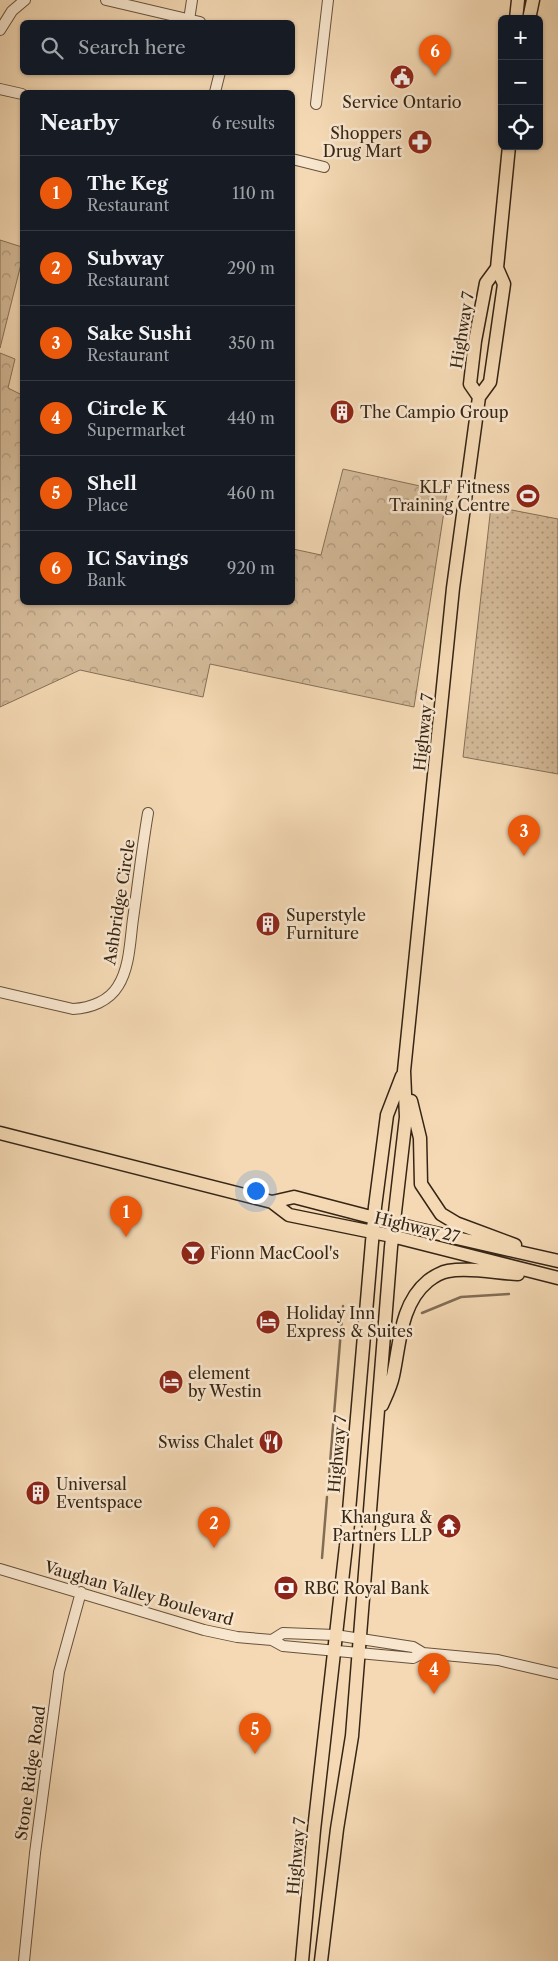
<!DOCTYPE html>
<html lang="en">
<head>
<meta charset="utf-8">
<style>
  :root { --surface:#171b24; --page:#20242c; --text:#f1f3f6; --muted:#9ea1a6; --line:#363941; --accent:#ea580c }
  body { margin:0; font-family:"Libre Caslon Text",serif; background:var(--page); color:var(--text) }
  .controls { position:absolute; right:15px; top:15px; display:grid; overflow:hidden; border-radius:8px; box-shadow:0 1px 4px #0004 }
  .controls button { width:45px; height:45px; display:grid; place-items:center; padding:0; border:0; border-bottom:1px solid var(--line); background:var(--surface); color:var(--text); font:25px sans-serif }
  .you { position:absolute; left:255px; top:1190px; width:18px; height:18px; margin:-12px; border:4px solid #fff; border-radius:50%; background:#1a73e8; box-shadow:0 0 0 8px #1a73e833 }
  .badge { display:grid; place-items:center; width:32px; height:32px; border-radius:50%; background:var(--accent); color:#fff; font-size:16px; font-weight:700 }
  .pin { position:absolute; translate:-50% -41px; filter:drop-shadow(0 1px 2px #0008) }
  .pin::after { content:''; position:absolute; top:26px; width:18px; height:15px; background:inherit; clip-path:polygon(0 0,100% 0,50% 100%) }
  .list { margin:0; padding:0; list-style:none }
  h2 { display:flex; justify-content:space-between; align-items:center; height:65px; margin:0; padding:0 20px; font-size:21px }
  h2 small { font-size:16px; font-weight:400; color:var(--muted) }
  .list li { display:grid; grid-template-columns:32px 1fr auto; gap:15px; align-items:center; box-sizing:border-box; height:75px; padding:0 20px; border-top:1px solid var(--line) }
  .list b { display:block; font-size:19px; white-space:nowrap }
  .list p { margin:0; font-size:16px; white-space:nowrap; color:var(--muted) }
  .list em { font-size:16px; font-style:normal; color:var(--muted) }
  .icon { flex:none; width:28px; height:28px; fill:none; stroke:currentColor; stroke-width:2; stroke-linecap:round; stroke-linejoin:round }
  .map { position:relative; flex:none; width:558px; height:1961px; overflow:hidden }
  .search { position:absolute; background:var(--surface); box-shadow:0 1px 4px #0004; left:20px; top:20px; width:275px; height:55px; display:flex; align-items:center; gap:12px; box-sizing:border-box; padding:0 18px; border-radius:8px; color:var(--muted); font-size:19px }
  .panel { position:absolute; background:var(--surface); box-shadow:0 1px 4px #0004; left:20px; top:90px; width:275px; height:515px; border-radius:8px }
  .map>svg:first-child { display:block }
  .grass { fill:url(#grass-dots); stroke:#857057 }
  .forest { fill:url(#forest-crowns); stroke:#857057 }
  .lines { fill:none; stroke-linecap:round; stroke-linejoin:round }
  .stream { stroke:#816c54; stroke-width:2.5 }
  .minor-casing { stroke:#66523d; stroke-width:12 }
  .major-casing { stroke:#362515; stroke-width:15 }
  .minor { stroke:#f8e6ce; stroke-width:10 }
  .major { stroke:#f4d9b4; stroke-width:12 }
  .labels { text-anchor:middle; dominant-baseline:central; stroke-width:5; stroke-linejoin:round; paint-order:stroke }
  .poi-label { font-size:16px; fill:#362515; stroke:#f8e6ce; text-anchor:start }
  .street-label { font-size:16px; fill:#362515; stroke:#f8e6ce }
</style>
</head>
<body>
<div class="map">
<svg width="558" height="1961" viewBox="0 0 558 1961">
  <defs>
    <pattern id="grass-dots" width="8" height="8" patternUnits="userSpaceOnUse" patternTransform="scale(1.25)"><rect width="8" height="8" fill="#d4ba99"/><path d="M2 2h.1M6 6h.1" fill="none" stroke="#ad977c" stroke-width="1.8" stroke-linecap="round"/></pattern>
    <pattern id="forest-crowns" width="20" height="18" patternUnits="userSpaceOnUse" patternTransform="scale(1.25)"><rect width="20" height="18" fill="#d4ba99"/><path d="M2 6a3 3 0 1 1 6 0M12 15a3 3 0 1 1 6 0" fill="none" stroke="#ad977c"/></pattern>
  </defs>
  <rect width="100%" height="100%" fill="#f4d9b4"/>
  <filter id="stains"><feTurbulence type="fractalNoise" baseFrequency=".004" numOctaves="4"/><feColorMatrix values="0 0 0 0 .2 0 0 0 0 .09 0 0 0 0 .02 0 0 0 .5 -.17"/></filter>
  <radialGradient id="worn" r=".72"><stop offset=".6" stop-color="#630" stop-opacity="0"/><stop offset="1" stop-color="#630" stop-opacity=".3"/></radialGradient>
  <path class="grass" d="M491 506 558 519V774L463 757Z"/>
  <path class="forest" d="M0 240 22 247V260L0 348Z
    M0 353 15 359 8 388 22 395V602H292L293 549 321 555 343 469 447 492 414 707 210 664 203 697 80 670 0 707Z"/>
  <g class="lines">
    <path class="stream" d="M422 1313 461 1297 509 1294
      M329 1475 343 1306
      M322 1558 327 1497"/>
    <defs>
      <path id="minor" d="M106 0 200 22
        M189 20 192 0
        M0 30 12 11 25 0
        M0 89 22 94
        M215 92 220 72
        M316 104 328 0
        M292 159 324 167
        M0 992 73 1009C91 1008 109 1001 118 986 130 967 130 940 133 919 138 884 142 848 148 813
        M0 1569 204 1630 237 1637 272 1640 283 1646 413 1658 423 1653
        M272 1640 283 1633 335 1635 413 1647 423 1653 498 1660 558 1674
        M24 1961 35 1853 59 1672 81 1592"/>
      <path id="major" d="M516 19 518 0
        M529 19 533 0
        M479 397 470 384 475 341 486 283 497 268
        M411 1101 420 1138 421 1184 441 1214 456 1223 515 1245
        M0 1133 272 1202 289 1215 392 1236 558 1278
        M272 1202 294 1197 413 1228 558 1261
        M382 1405C386 1396 391 1386 393 1376 400 1344 400 1304 428 1281 433 1277 442 1272 448 1271 470 1267 496 1273 518 1274
        M302 1961 314 1830 346 1546 375 1207 387 1115 402 1076
        M321 1961 337 1829 352 1736 391 1247 406 1117 404 1071 453 588 479 397 490 382 504 284 497 268 509 146"/>
    </defs>
    <use href="#minor" class="minor-casing"/>
    <use href="#major" class="major-casing"/>
    <use href="#minor" class="minor"/>
    <use href="#major" class="major"/>
  </g>
  <defs>
    <symbol id="civic-disc" viewBox="-11 -11 22 22"><circle r="9.5" fill="#8f2418" stroke="#f8e6ce"/><path d="M-.6-6.5H3V-4.5H.6V-3L4-1V1h2V6H-6V1h2V-1L-.6-3ZM-1.2 2.5V6h2.4V2.5Z" fill="#fff"/></symbol>
    <symbol id="pharmacy-disc" viewBox="-11 -11 22 22"><circle r="9.5" fill="#8f2418" stroke="#f8e6ce"/><path d="M-2-6h4v4h4v4h-4v4h-4v-4h-4v-4h4Z" fill="#fff"/></symbol>
    <symbol id="building-disc" viewBox="-11 -11 22 22"><circle r="9.5" fill="#8f2418" stroke="#f8e6ce"/><path d="M-4-6H4V6H1V3H-1V6H-4ZM-2.5-4.3h1.7v1.8h-1.7ZM.8-4.3h1.7v1.8H.8ZM-2.5-1h1.7V.8h-1.7ZM.8-1h1.7V.8H.8Z" fill="#fff"/></symbol>
    <symbol id="stadium-disc" viewBox="-11 -11 22 22"><circle r="9.5" fill="#8f2418" stroke="#f8e6ce"/><path d="M0-5a6.5 5 0 1 0 0 10a6.5 5 0 1 0 0-10ZM-3.5-1.8h7v3.6h-7Z" fill="#fff"/></symbol>
    <symbol id="bar-disc" viewBox="-11 -11 22 22"><circle r="9.5" fill="#8f2418" stroke="#f8e6ce"/><path d="M-6-5H6L.8 .8V4.5H3.5V6h-7V4.5H-.8V.8Z" fill="#fff"/></symbol>
    <symbol id="hotel-disc" viewBox="-11 -11 22 22"><circle r="9.5" fill="#8f2418" stroke="#f8e6ce"/><path d="M-6-4.5h1.5V1H6V5H4.5V3h-9V5H-6ZM-4 0a1.8 1.8 0 1 1 3.6 0ZM.5 0V-2.5h3Q6-2.5 6 0Z" fill="#fff"/></symbol>
    <symbol id="restaurant-disc" viewBox="-11 -11 22 22"><circle r="9.5" fill="#8f2418" stroke="#f8e6ce"/><path d="M-5-6h1v4h1v-4h1v4h1v-4h1v5L-1.5 .5V6h-2V.5L-5-1ZM5-6V6H3V1.5H1.5Q1.5-4 5-6Z" fill="#fff"/></symbol>
    <symbol id="temple-disc" viewBox="-11 -11 22 22"><circle r="9.5" fill="#8f2418" stroke="#f8e6ce"/><path d="M0-6L5-2H3V0L6.5 2.5H4V6H1.5V3h-3V6H-4V2.5H-6.5L-3 0V-2H-5Z" fill="#fff"/></symbol>
    <symbol id="bank-disc" viewBox="-11 -11 22 22"><circle r="9.5" fill="#8f2418" stroke="#f8e6ce"/><path d="M-6-4H6V4H-6ZM0-2.3a2.3 2.3 0 1 0 0 4.6a2.3 2.3 0 1 0 0-4.6Z" fill="#fff"/></symbol>
  </defs>
  <g fill-rule="evenodd">
    <use href="#civic-disc" x="388" y="63" width="28" height="28"/>
    <use href="#pharmacy-disc" x="406" y="128" width="28" height="28"/>
    <use href="#building-disc" x="328" y="398" width="28" height="28"/>
    <use href="#stadium-disc" x="514" y="482" width="28" height="28"/>
    <use href="#building-disc" x="254" y="910" width="28" height="28"/>
    <use href="#bar-disc" x="179" y="1239" width="28" height="28"/>
    <use href="#hotel-disc" x="254" y="1308" width="28" height="28"/>
    <use href="#hotel-disc" x="157" y="1368" width="28" height="28"/>
    <use href="#restaurant-disc" x="257" y="1428" width="28" height="28"/>
    <use href="#building-disc" x="24" y="1479" width="28" height="28"/>
    <use href="#temple-disc" x="435" y="1512" width="28" height="28"/>
    <use href="#bank-disc" x="272" y="1574" width="28" height="28"/>
  </g>
  <g class="labels">
    <g class="poi-label">
      <text x="402" y="102" text-anchor="middle">Service Ontario</text>
      <text x="402" y="133" text-anchor="end">Shoppers<tspan x="402" dy="18">Drug Mart</tspan></text>
      <text x="360" y="412">The Campio Group</text>
      <text x="510" y="487" text-anchor="end">KLF Fitness<tspan x="510" dy="18">Training Centre</tspan></text>
      <text x="286" y="915">Superstyle<tspan x="286" dy="18">Furniture</tspan></text>
      <text x="210" y="1253">Fionn MacCool's</text>
      <text x="286" y="1313">Holiday Inn<tspan x="286" dy="18">Express &amp; Suites</tspan></text>
      <text x="188" y="1373">element<tspan x="188" dy="18">by Westin</tspan></text>
      <text x="254" y="1442" text-anchor="end">Swiss Chalet</text>
      <text x="56" y="1484">Universal<tspan x="56" dy="18">Eventspace</tspan></text>
      <text x="432" y="1517" text-anchor="end">Khangura &amp;<tspan x="432" dy="18">Partners LLP</tspan></text>
      <text x="304" y="1588">RBC Royal Bank</text>
    </g>
    <g class="street-label">
      <text transform="translate(462 330) rotate(-81)">Highway 7</text>
      <text transform="translate(423 732) rotate(-84)">Highway 7</text>
      <text transform="translate(119 902) rotate(-81)">Ashbridge Circle</text>
      <text transform="translate(417 1227) rotate(13)">Highway 27</text>
      <text transform="translate(337 1454) rotate(-85)">Highway 7</text>
      <text transform="translate(139 1593) rotate(16)">Vaughan Valley Boulevard</text>
      <text transform="translate(30 1773) rotate(-82)">Stone Ridge Road</text>
      <text transform="translate(296 1856) rotate(-85)">Highway 7</text>
    </g>
  </g>
  <rect width="100%" height="100%" filter="url(#stains)"/>
  <rect width="100%" height="100%" fill="url(#worn)"/>
</svg>
<div class="controls">
<button>+</button>
<button>−</button>
<button><svg class="icon" aria-label="locate" viewBox="0 0 24 24"><circle cx="12" cy="12" r="6"/><path d="M12 2v4M12 18v4M2 12h4M18 12h4"/></svg></button>
</div>
<div class="you"></div>
<div class="pin badge" style="left:126px;top:1237px">1</div>
<div class="pin badge" style="left:214px;top:1548px">2</div>
<div class="pin badge" style="left:524px;top:856px">3</div>
<div class="pin badge" style="left:434px;top:1694px">4</div>
<div class="pin badge" style="left:255px;top:1754px">5</div>
<div class="pin badge" style="left:435px;top:76px">6</div>
<div class="search"><svg class="icon" aria-label="search" viewBox="0 0 24 24"><circle cx="10" cy="10" r="6"/><path d="M15 15l6 6"/></svg>Search here</div>
<section class="panel">
<h2>Nearby<small>6 results</small></h2>
<ul class="list">
<li><span class="badge">1</span><div><b>The Keg</b><p>Restaurant</p></div><em>110 m</em></li>
<li><span class="badge">2</span><div><b>Subway</b><p>Restaurant</p></div><em>290 m</em></li>
<li><span class="badge">3</span><div><b>Sake Sushi</b><p>Restaurant</p></div><em>350 m</em></li>
<li><span class="badge">4</span><div><b>Circle K</b><p>Supermarket</p></div><em>440 m</em></li>
<li><span class="badge">5</span><div><b>Shell</b><p>Place</p></div><em>460 m</em></li>
<li><span class="badge">6</span><div><b>IC Savings</b><p>Bank</p></div><em>920 m</em></li>
</ul>
</section>
</div>
</body>
</html>
